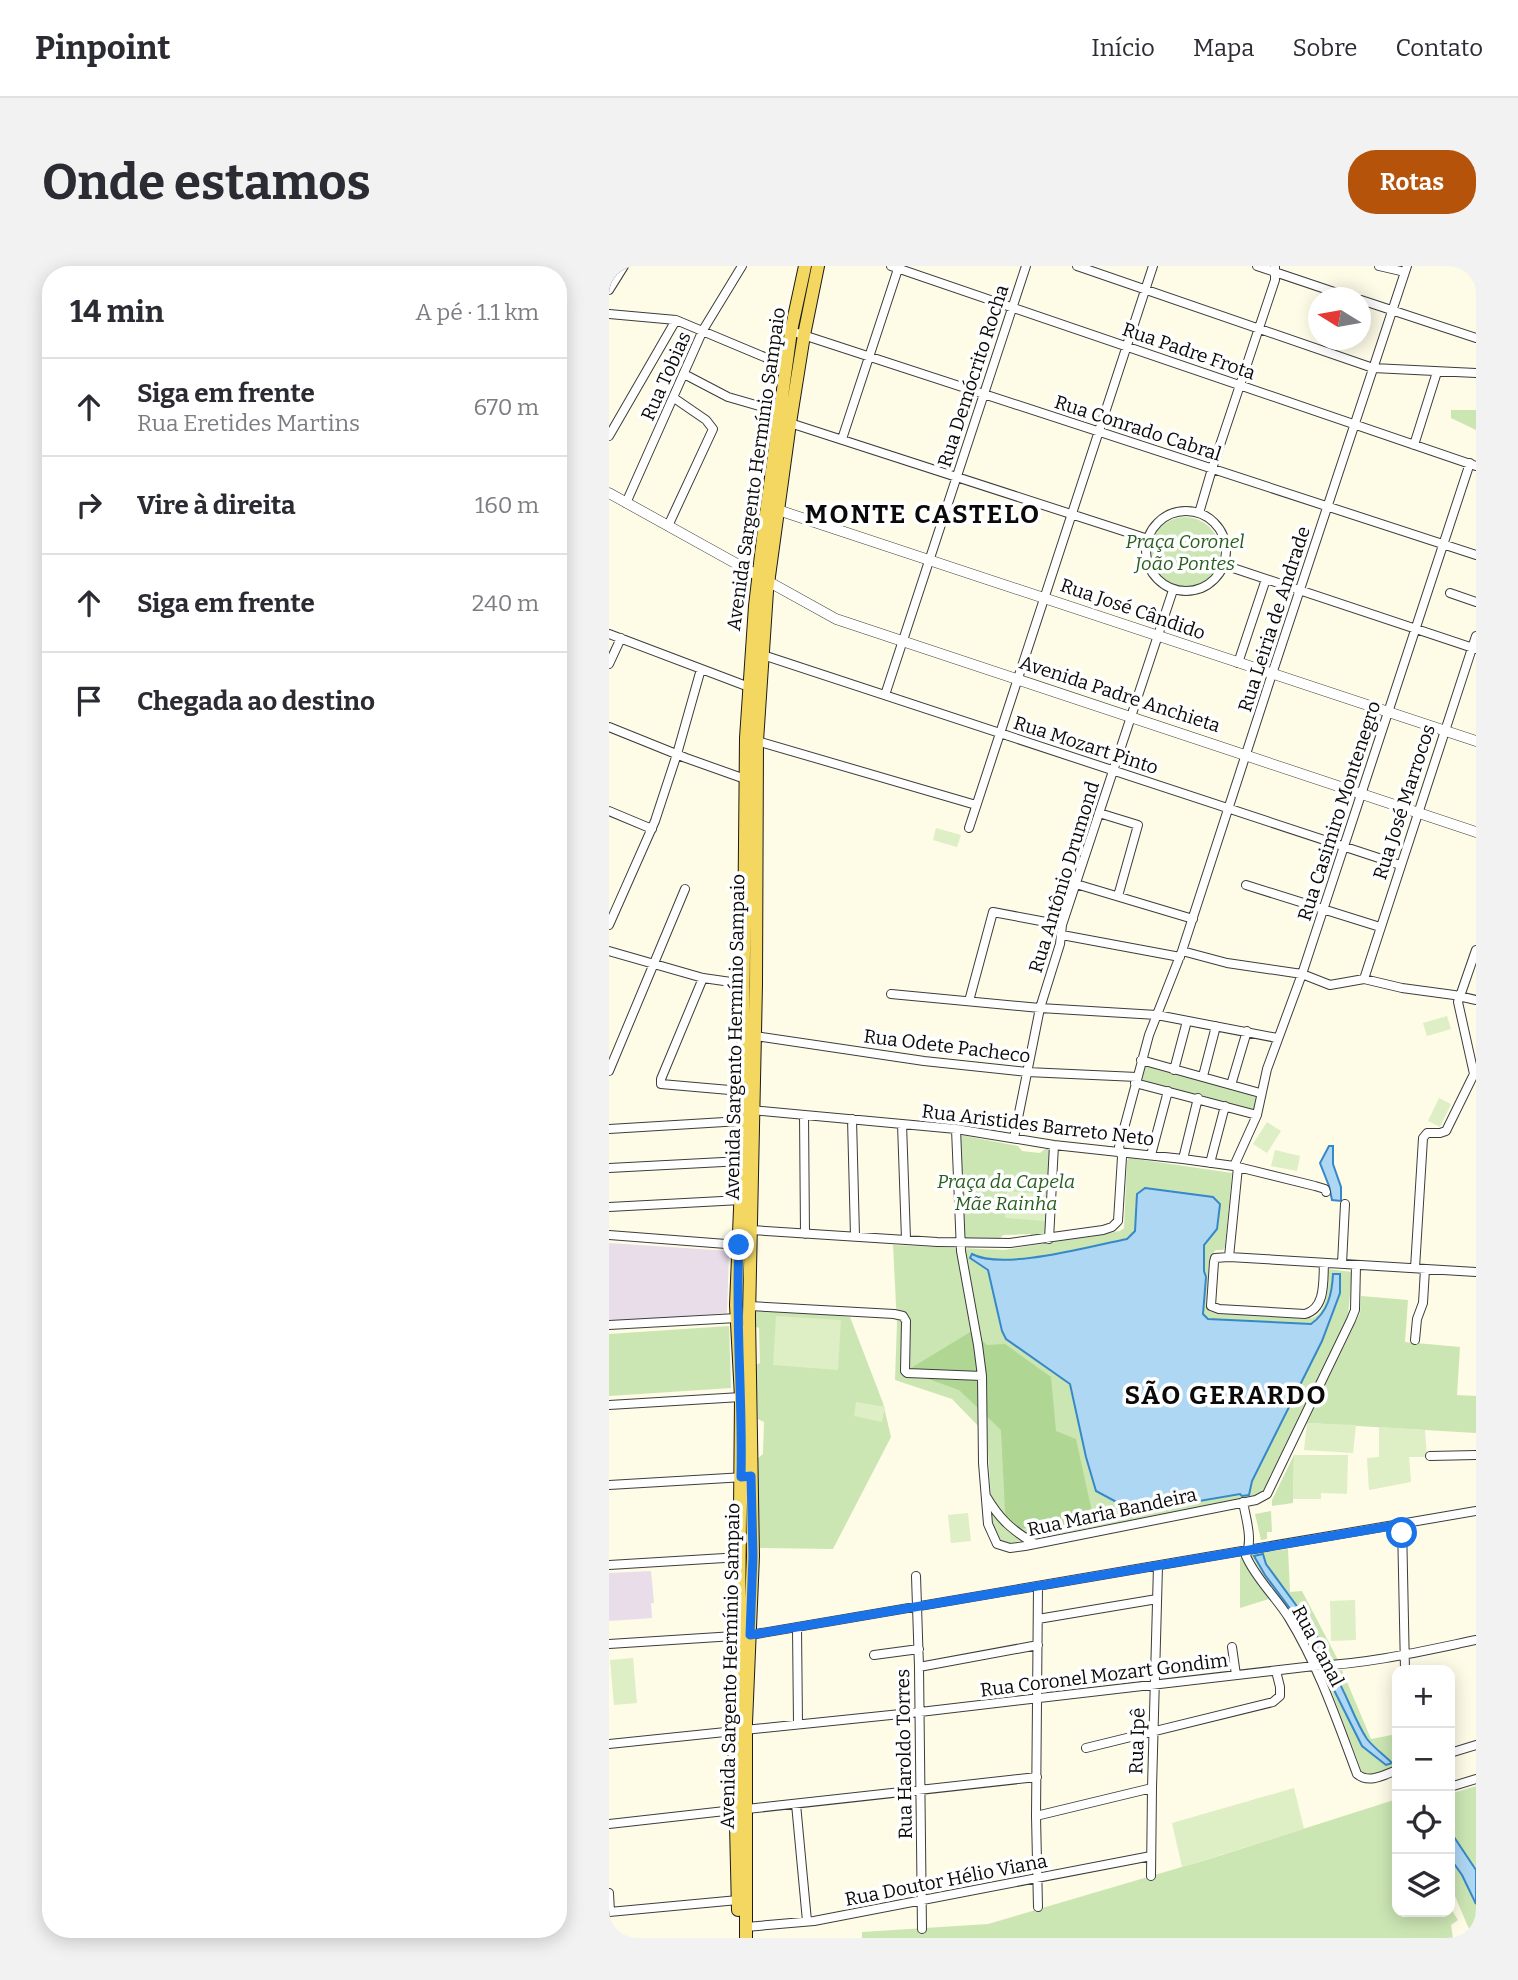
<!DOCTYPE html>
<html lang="pt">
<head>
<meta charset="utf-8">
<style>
  :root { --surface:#fff; --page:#f2f2f3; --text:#2b2b33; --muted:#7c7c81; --line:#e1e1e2; --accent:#b45309 }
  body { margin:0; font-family:Bitter,serif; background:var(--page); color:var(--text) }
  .controls { position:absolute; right:21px; bottom:21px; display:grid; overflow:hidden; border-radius:14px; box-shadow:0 4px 18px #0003 }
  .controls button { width:63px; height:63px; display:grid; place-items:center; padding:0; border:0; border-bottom:2px solid var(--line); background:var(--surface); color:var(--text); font:35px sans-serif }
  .compass { position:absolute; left:699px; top:21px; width:63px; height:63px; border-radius:50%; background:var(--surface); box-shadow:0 4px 18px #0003; rotate:281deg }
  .stop { position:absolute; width:21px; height:21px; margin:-16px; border:5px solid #1a73e8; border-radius:50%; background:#fff }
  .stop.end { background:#1a73e8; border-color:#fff; box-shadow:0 2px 7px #0008 }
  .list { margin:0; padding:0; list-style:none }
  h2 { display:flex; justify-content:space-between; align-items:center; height:91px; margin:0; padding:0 28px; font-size:30px }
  h2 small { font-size:23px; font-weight:400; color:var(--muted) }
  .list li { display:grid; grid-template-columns:46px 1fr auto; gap:21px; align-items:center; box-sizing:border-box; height:98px; padding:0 28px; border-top:2px solid var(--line) }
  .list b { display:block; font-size:26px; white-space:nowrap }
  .list p { margin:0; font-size:23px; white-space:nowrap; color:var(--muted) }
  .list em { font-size:23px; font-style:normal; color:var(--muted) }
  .icon { flex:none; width:38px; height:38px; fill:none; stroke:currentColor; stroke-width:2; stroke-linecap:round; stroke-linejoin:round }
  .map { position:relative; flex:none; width:867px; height:1672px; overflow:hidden; border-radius:28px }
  header { display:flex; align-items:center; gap:42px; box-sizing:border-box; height:98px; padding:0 35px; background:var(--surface); border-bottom:2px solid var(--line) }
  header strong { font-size:33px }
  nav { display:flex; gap:38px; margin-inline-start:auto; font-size:24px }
  .intro { display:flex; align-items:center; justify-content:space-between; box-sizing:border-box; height:168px; padding:0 42px }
  h1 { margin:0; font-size:49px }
  .button { padding:18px 32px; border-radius:28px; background:var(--accent); color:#fff; font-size:24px; font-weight:700 }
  main { display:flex; gap:42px; padding:0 42px }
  aside { flex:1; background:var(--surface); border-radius:28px; box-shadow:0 4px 18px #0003 }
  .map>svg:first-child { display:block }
  .industrial { fill:#e8dde9 }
  .green { fill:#cce6b3 }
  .forest { fill:#afd693 }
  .pitch { fill:#deeec5 }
  .water { fill:#aed7f4; stroke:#3788c8; stroke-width:2 }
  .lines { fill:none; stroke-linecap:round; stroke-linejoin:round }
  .minor-casing { stroke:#3d3d3d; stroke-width:10 }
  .tertiary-casing { stroke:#3d3d3d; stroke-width:11 }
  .primary-casing { stroke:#1b1b1b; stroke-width:14 }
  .minor { stroke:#fff; stroke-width:8 }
  .tertiary { stroke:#fff; stroke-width:10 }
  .primary { stroke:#f4d761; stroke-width:12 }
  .route { stroke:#1a73e8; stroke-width:9 }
  .labels { text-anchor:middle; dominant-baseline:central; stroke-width:7; stroke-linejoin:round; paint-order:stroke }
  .street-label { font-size:19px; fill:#0a0a0a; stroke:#fff }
  .park-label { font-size:19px; font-style:italic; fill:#285e1e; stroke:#fff }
  .district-label { font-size:26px; font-weight:bold; letter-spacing:2px; fill:#0a0a0a; stroke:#fff }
</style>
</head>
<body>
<header>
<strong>Pinpoint</strong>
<nav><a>Início</a><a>Mapa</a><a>Sobre</a><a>Contato</a></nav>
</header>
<div class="intro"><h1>Onde estamos</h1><a class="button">Rotas</a></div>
<main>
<aside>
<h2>14 min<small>A pé · 1.1 km</small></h2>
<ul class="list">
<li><svg class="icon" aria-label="ahead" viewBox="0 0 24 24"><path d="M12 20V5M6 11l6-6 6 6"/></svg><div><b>Siga em frente</b><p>Rua Eretides Martins</p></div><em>670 m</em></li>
<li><svg class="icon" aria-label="right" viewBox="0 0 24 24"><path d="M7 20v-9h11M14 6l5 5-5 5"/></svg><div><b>Vire à direita</b></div><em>160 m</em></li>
<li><svg class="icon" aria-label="ahead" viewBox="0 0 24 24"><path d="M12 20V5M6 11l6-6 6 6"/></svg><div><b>Siga em frente</b></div><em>240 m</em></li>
<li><svg class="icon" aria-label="arrive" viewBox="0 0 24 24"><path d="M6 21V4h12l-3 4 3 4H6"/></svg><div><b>Chegada ao destino</b></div></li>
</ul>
</aside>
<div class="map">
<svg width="867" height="1672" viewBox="0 0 867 1672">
  <rect width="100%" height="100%" fill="#fefbe7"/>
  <path class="industrial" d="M0 977 120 985 118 1047 0 1056Z
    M42 1305 45 1337H42L43 1352 0 1355V1307Z"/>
  <path class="green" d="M842 144H867V164L842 152Z
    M541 286a35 35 0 1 1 70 0a35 35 0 1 1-70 0Z
    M536 799 645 830 648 833 645 843 641 844 533 814 531 812Z
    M351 869 409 880 413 885 431 887 436 883H439L442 887 436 970 423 972 421 968 394 969 389 975 356 973Z
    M520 892 623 907 616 981 614 984H607L603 988 598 1041 602 1046 703 1052C721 1045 718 1019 719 1003L743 1006 739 1050 658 1218 652 1228 624 1235 385 1280 378 1169 343 1133 286 1114 288 1058 284 979 395 984 511 965 515 962 518 895Z
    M752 1030 799 1034 796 1076 851 1081 848 1129 867 1130V1167L698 1157 751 1047Z
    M151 1042 241 1051 274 1137 282 1171 224 1283 146 1282 148 1193 154 1188 155 1156 149 1153 147 1099 151 1097 150 1062 145 1060V1049Z
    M120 1060 122 1122 0 1130V1068Z
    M685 1189 684 1237 663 1240V1234Z
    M662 1245 663 1266H658V1273L652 1274 646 1248Z
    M679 1283 681 1326 693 1325 729 1394H706L641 1288Z
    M631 1292H633L660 1333 631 1342Z
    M733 1404 762 1473 788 1468V1501L763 1510 754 1509 716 1408V1406Z
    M867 1520V1663H860L846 1630 841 1633V1528Z
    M788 1533V1646H841V1641L849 1654 842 1659 844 1672H253V1666L379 1658 600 1593Z"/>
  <path class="forest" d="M363 1065 378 1079 396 1078 442 1111 447 1165 467 1173 485 1255 397 1264 392 1164 350 1124 297 1105Z"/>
  <path class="pitch" d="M327 562 352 569 348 581 324 574Z
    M838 750 842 763 818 770 814 757Z
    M830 832 842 838 831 861 819 855Z
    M658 856 672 865 658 887 644 878Z
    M666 884 691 890 688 905 662 900Z
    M398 925 438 928 436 955 396 952Z
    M167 1050 232 1054 229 1104 164 1099Z
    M247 1136 276 1141 273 1156 245 1150Z
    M698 1157 747 1159 744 1187 695 1184Z
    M770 1161 816 1164 818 1191H800L802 1216 760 1224 758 1192 770 1191Z
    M685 1189H739L738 1228 712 1227V1233H684Z
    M359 1247 362 1275 342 1277 339 1249Z
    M746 1334 747 1374 722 1375 721 1335Z
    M24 1392 28 1437 5 1439 1 1394Z
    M685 1522 695 1563 573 1601 563 1557Z"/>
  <path class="water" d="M720 880H724V898L732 921V935L723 934 720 920 711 897Z
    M536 922 604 931 611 938 608 963 595 979V1005L597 1011 594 1048 599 1053 702 1058C719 1046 723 1028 724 1008H731V1027L713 1075 643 1215 640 1229 633 1230 631 1228 526 1246 487 1225 477 1191 461 1118 397 1073 393 1065 379 1004 361 992 363 988C394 1005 482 980 518 973L526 965 528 928Z
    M654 1288 657 1298 698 1354 720 1391 712 1392 694 1360 656 1309 645 1290Z
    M716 1406H724C738 1427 744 1452 758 1473 765 1482 775 1489 783 1497L777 1499 753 1480Z
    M841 1565 867 1604V1638L853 1609 841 1592Z"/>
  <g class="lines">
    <defs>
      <path id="minor" d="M282 0 867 200
        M468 0 764 102 867 107
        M648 0 743 32
        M770 0 796 6
        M0 24 15 0
        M752 34 867 72
        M0 48 67 54 177 100
        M182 65 867 289
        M75 108 119 131 171 146
        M181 157 539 273
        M0 170 67 54
        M233 173 290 0
        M805 179 828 106
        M17 237 94 64 133 0
        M537 285a40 40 0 1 1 80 0a40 40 0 1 1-80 0Z
        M590 247 603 203 666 14V0
        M59 260 104 163 97 154 65 132
        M615 299 867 383
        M841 327 867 336
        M0 368 140 421
        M154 389 791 599
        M629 397 657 313
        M0 398 12 372
        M276 429 417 0
        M0 461 77 492 136 513
        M148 475 367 539
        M0 545 43 563
        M490 547 529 559 509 630
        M360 562 544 0
        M467 618 584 653
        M637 619 771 661
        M0 659 46 555 68 488 92 403
        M453 669 571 691
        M0 685 94 712 136 718
        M573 685 618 697 693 708 721 719 755 713 793 722 845 729 867 734
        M94 712 52 813V818L132 825
        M755 713 867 370
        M282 728 431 742 548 749 668 772
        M360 735 384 646 453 659
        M146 770 315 795 418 806 528 811
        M532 794 651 827
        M565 804 578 755
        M0 805 76 623
        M594 810 607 760
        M526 817 648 849
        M622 819 638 765
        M142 844 347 863 445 879 574 893 625 900 706 920 716 923 717 926
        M195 849 196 968
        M243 853 246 970
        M293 858 297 973
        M0 863 132 855
        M347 863 352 985 369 1079 373 1110 374 1197 379 1258 388 1278 401 1282 416 1280 647 1234 658 1228 742 1054 746 1044 747 999
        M405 872 431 742 451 678 453 659 564 324
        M542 889 559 825
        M574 893 589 832
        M601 897 616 840
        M625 900 648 849 658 803 693 708 861 197
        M0 902 133 895
        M0 941 132 934
        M142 964 328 976 401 977 494 964 503 961 509 955 513 891 510 881 540 769 573 685 663 408 798 0
        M0 969 130 979
        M440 973 445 879
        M620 991 629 901
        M715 997C714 1015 717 1042 696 1048L610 1043 602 1040 605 996 606 992 620 991 867 1006
        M733 998 736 938
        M806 1002 814 872 818 867H831L837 865 865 808 849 736 867 684
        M140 1040 285 1048 294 1050 297 1055 296 1105 298 1107 373 1110
        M0 1059 128 1052
        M806 1074 808 1053 814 1037 816 1003
        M0 1139 132 1131
        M821 1190 867 1189
        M0 1219 136 1211
        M377 1230C391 1254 403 1264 426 1278
        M634 1236C637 1253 644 1273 637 1290 647 1313 667 1331 680 1352 710 1401 728 1455 748 1508 760 1518 775 1509 788 1504
        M793 1258 796 1404
        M0 1299 132 1291
        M307 1310 310 1401 313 1663
        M429 1353 548 1333
        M188 1362 189 1458
        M0 1378 141 1369 867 1245
        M623 1381 627 1409
        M265 1389 310 1383
        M310 1401 429 1379
        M0 1478 311 1446 705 1400C759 1398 814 1385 867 1374
        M477 1482 664 1436 671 1430V1421L667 1405
        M841 1487 867 1479
        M841 1521 867 1513
        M187 1538 198 1655
        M138 1543 428 1511
        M427 1550 543 1522
        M0 1558 125 1544
        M542 1610 543 1522 549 1300
        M0 1627 1 1646
        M429 1641 427 1550 429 1320
        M0 1646 129 1634
        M137 1661 205 1655 542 1590
        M862 1672 864 1668 867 1667"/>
      <path id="tertiary" d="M0 227 227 353 867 566
        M169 244 867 475"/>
      <path id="primary" d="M129 1644 125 1473 130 1360 132 1131 127 1039 133 895 137 472 146 340 156 255 182 65 196 0
        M137 1672V1457L144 1290 140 1051 147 719 148 475 158 325 181 157 195 69 209 0"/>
    </defs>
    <use href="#minor" class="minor-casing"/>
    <use href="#tertiary" class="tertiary-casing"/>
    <use href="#primary" class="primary-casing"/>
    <use href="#minor" class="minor"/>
    <use href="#tertiary" class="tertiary"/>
    <use href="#primary" class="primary"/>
  </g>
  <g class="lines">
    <path class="route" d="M130 979C126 1056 134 1133 132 1211L142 1210 144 1290 141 1369 793 1258V1267"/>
  </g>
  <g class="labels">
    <g class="street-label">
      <text transform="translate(580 85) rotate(19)">Rua Padre Frota</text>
      <text transform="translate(57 110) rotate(-66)">Rua Tobias</text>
      <text transform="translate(364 110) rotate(-72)">Rua Demócrito Rocha</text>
      <text transform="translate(529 162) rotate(18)">Rua Conrado Cabral</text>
      <text transform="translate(147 203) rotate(-82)">Avenida Sargento Hermínio Sampaio</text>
      <text transform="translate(524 343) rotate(19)">Rua José Cândido</text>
      <text transform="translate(665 353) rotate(-72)">Rua Leiria de Andrade</text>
      <text transform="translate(511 428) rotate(18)">Avenida Padre Anchieta</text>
      <text transform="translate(477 479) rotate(18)">Rua Mozart Pinto</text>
      <text transform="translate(795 536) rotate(-72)">Rua José Marrocos</text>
      <text transform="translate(730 545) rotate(-72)">Rua Casimiro Montenegro</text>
      <text transform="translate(455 611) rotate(-73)">Rua Antônio Drumond</text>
      <text transform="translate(126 771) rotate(-89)">Avenida Sargento Hermínio Sampaio</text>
      <text transform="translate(338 780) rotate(7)">Rua Odete Pacheco</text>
      <text transform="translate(429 859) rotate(7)">Rua Aristides Barreto Neto</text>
      <text transform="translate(503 1246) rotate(-12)">Rua Maria Bandeira</text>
      <text transform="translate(709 1380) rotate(62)">Rua Canal</text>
      <text transform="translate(121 1400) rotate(-89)">Avenida Sargento Hermínio Sampaio</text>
      <text transform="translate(495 1409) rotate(-7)">Rua Coronel Mozart Gondim</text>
      <text transform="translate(528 1475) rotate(-88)">Rua Ipê</text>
      <text transform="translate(295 1488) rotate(-91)">Rua Haroldo Torres</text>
      <text transform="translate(337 1614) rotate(-11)">Rua Doutor Hélio Viana</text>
    </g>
    <g class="park-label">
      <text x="576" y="275">Praça Coronel<tspan x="576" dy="22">João Pontes</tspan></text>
      <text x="397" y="915">Praça da Capela<tspan x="397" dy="22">Mãe Rainha</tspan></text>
    </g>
    <g class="district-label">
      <text x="314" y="248">MONTE CASTELO</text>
      <text x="617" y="1129">SÃO GERARDO</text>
    </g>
  </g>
</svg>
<div class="controls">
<button>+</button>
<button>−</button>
<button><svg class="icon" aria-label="locate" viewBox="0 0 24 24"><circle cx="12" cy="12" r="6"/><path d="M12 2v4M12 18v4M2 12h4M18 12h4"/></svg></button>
<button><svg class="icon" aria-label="layers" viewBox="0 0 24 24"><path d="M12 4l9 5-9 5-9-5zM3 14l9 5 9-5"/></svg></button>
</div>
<svg class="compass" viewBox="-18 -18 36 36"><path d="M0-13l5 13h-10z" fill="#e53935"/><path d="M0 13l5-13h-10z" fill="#7c7c81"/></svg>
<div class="stop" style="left:793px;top:1267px"></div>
<div class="stop end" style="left:130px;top:979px"></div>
</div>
</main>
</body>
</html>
